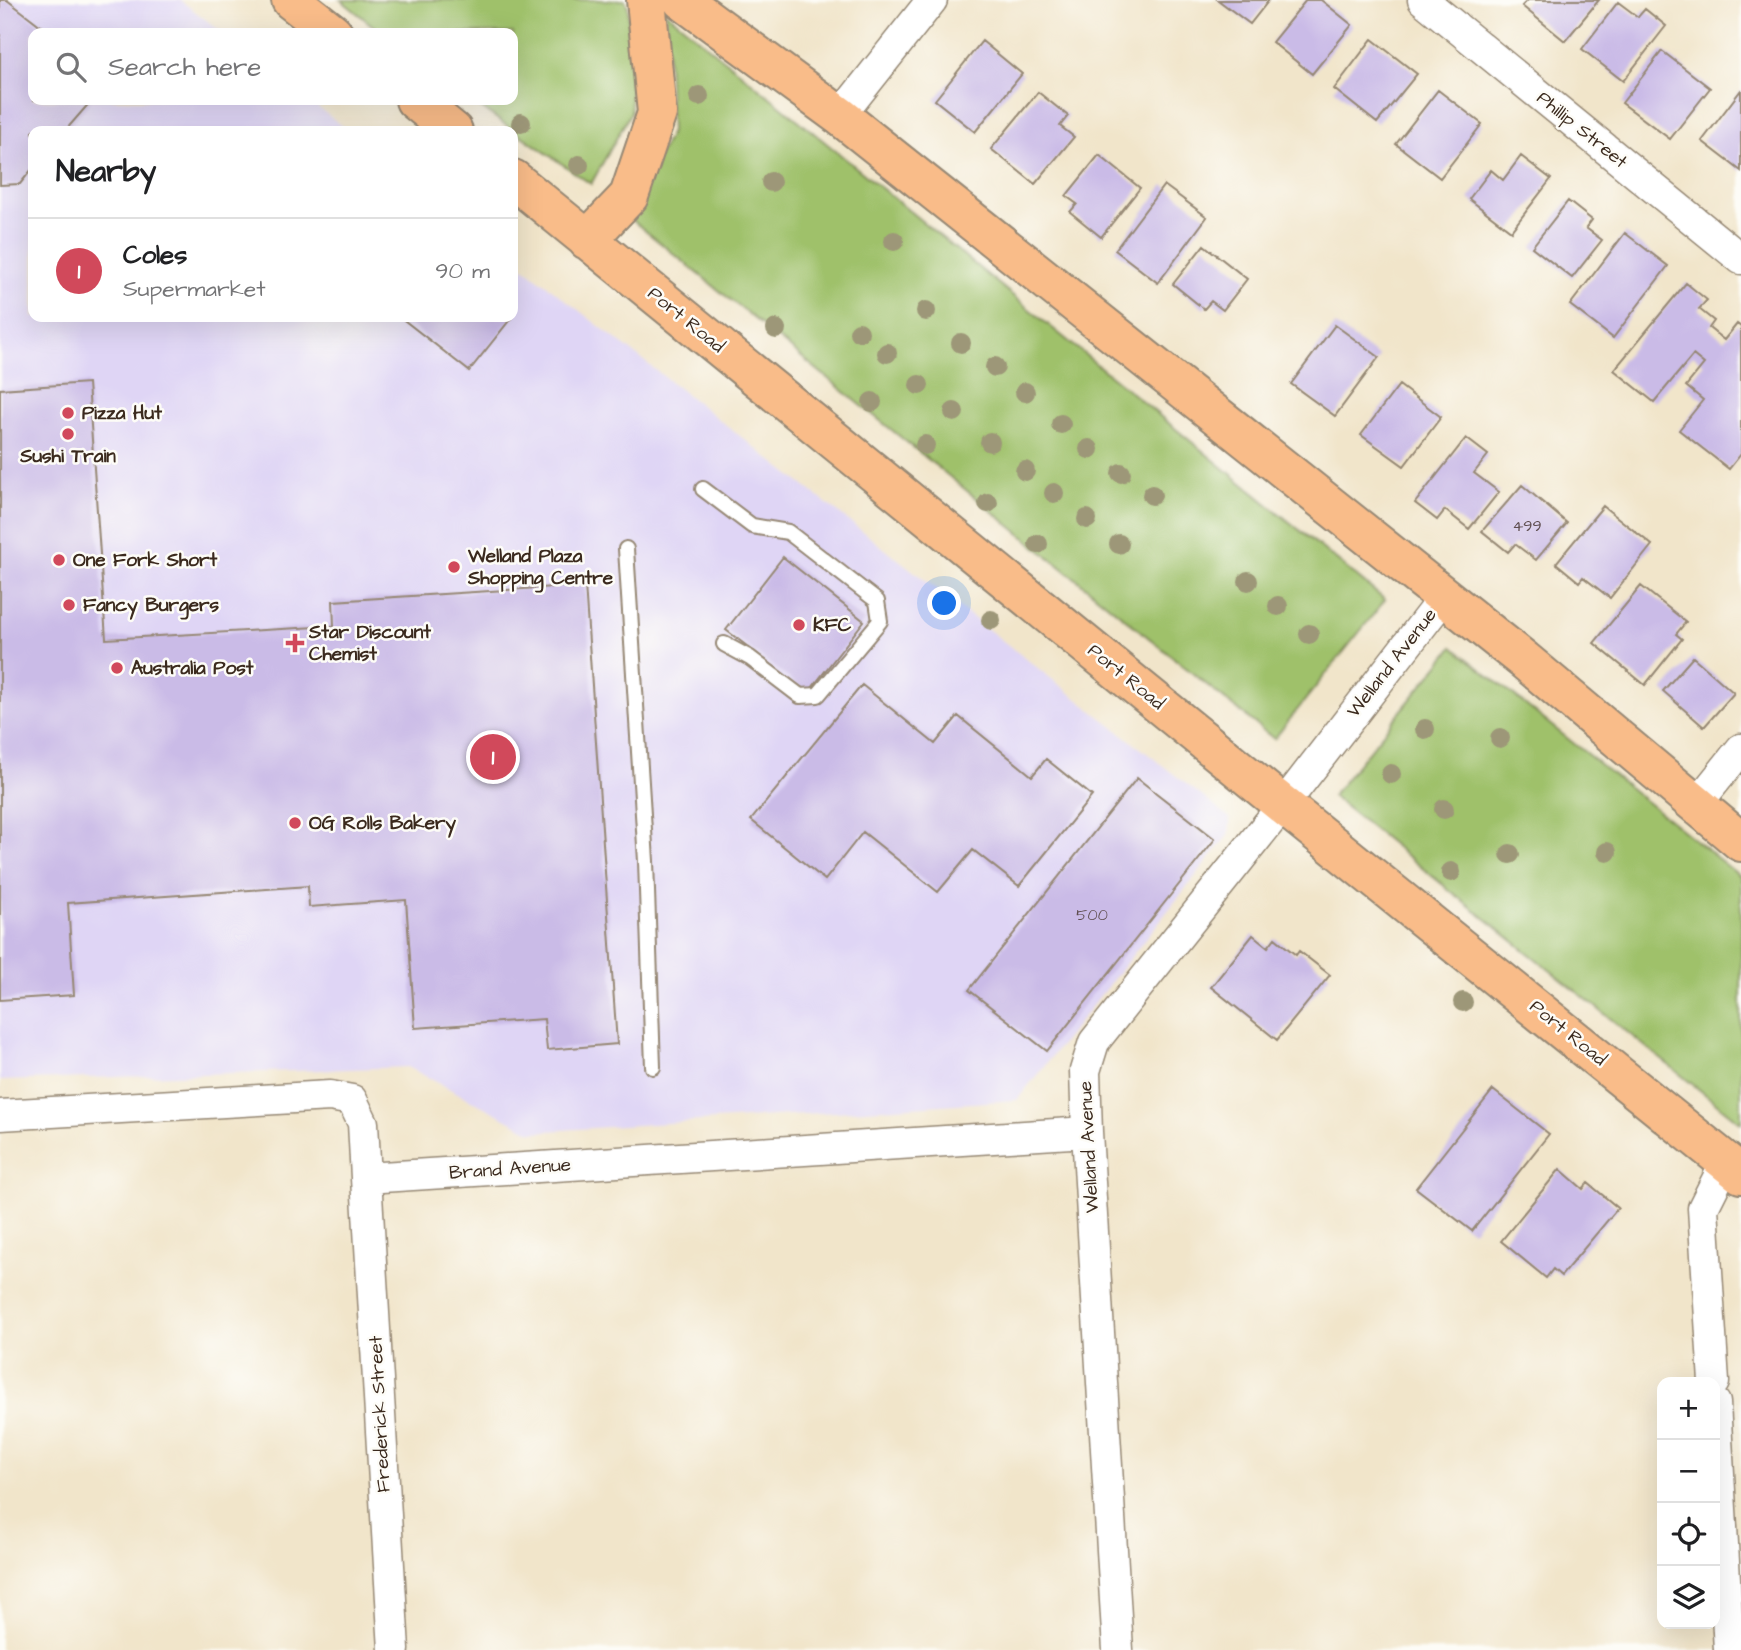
<!DOCTYPE html>
<html lang="en">
<head>
<meta charset="utf-8">
<style>
  :root { --surface:#fff; --page:#f6f6f6; --text:#202124; --muted:#757577; --line:#e0e0e0; --accent:#d1495b }
  body { margin:0; font-family:"Architects Daughter",sans-serif; background:var(--page); color:var(--text) }
  .controls { position:absolute; right:21px; bottom:21px; display:grid; overflow:hidden; border-radius:14px; box-shadow:0 7px 28px #0002 }
  .controls button { width:63px; height:63px; display:grid; place-items:center; padding:0; border:0; border-bottom:2px solid var(--line); background:var(--surface); color:var(--text); font:35px sans-serif }
  .you { position:absolute; left:945px; top:604px; width:24px; height:24px; margin:-18px; border:5px solid #fff; border-radius:50%; background:#1a73e8; box-shadow:0 0 0 10px #1a73e833 }
  .badge { display:grid; place-items:center; width:46px; height:46px; border-radius:50%; background:var(--accent); color:#fff; font-size:23px; font-weight:700 }
  .pin { position:absolute; translate:-50% -50%; border:4px solid #fff; box-shadow:0 2px 7px #0006 }
  .list { margin:0; padding:0; list-style:none }
  h2 { display:flex; justify-content:space-between; align-items:center; height:91px; margin:0; padding:0 28px; font-size:30px }
  h2 small { font-size:23px; font-weight:400; color:var(--muted) }
  .list li { display:grid; grid-template-columns:46px 1fr auto; gap:21px; align-items:center; box-sizing:border-box; height:105px; padding:0 28px; border-top:2px solid var(--line) }
  .list b { display:block; font-size:26px; white-space:nowrap }
  .list p { margin:0; font-size:23px; white-space:nowrap; color:var(--muted) }
  .list em { font-size:23px; font-style:normal; color:var(--muted) }
  .icon { flex:none; width:38px; height:38px; fill:none; stroke:currentColor; stroke-width:2; stroke-linecap:round; stroke-linejoin:round }
  .map { position:relative; flex:none; width:1741px; height:1650px; overflow:hidden }
  .search { position:absolute; background:var(--surface); box-shadow:0 7px 28px #0002; left:28px; top:28px; width:490px; height:77px; display:flex; align-items:center; gap:18px; box-sizing:border-box; padding:0 24px; border-radius:14px; color:var(--muted); font-size:26px }
  .panel { position:absolute; background:var(--surface); box-shadow:0 7px 28px #0002; left:28px; top:126px; width:490px; height:196px; border-radius:14px }
  .map>svg:first-child { display:block }
  .built { fill:#dfd5f5 }
  .green { fill:#9fc16a; stroke:#6d7644; stroke-width:2 }
  .building { fill:#cabbe7 }
  .lines { fill:none; stroke-linecap:round; stroke-linejoin:round }
  .service-casing { stroke:#968874; stroke-width:18 }
  .minor-casing { stroke:#968874; stroke-width:33 }
  .trunk-casing { stroke:#968874; stroke-width:42 }
  .service { stroke:#fff; stroke-width:14 }
  .minor { stroke:#fff; stroke-width:30 }
  .trunk { stroke:#f9bc89; stroke-width:38 }
  .tree { fill:#9d9778 }
  .poi-dot { fill:#d1495b; stroke:#fdfcf7; stroke-width:2.5 }
  .labels { text-anchor:middle; dominant-baseline:central; stroke-width:5; stroke-linejoin:round; paint-order:stroke }
  .number-label { font-size:16px; fill:#5f4e50 }
  .street-label { font-size:19px; fill:#3b2a1e; stroke:#fdfcf7 }
  .poi-label { font-size:19px; font-weight:bold; fill:#3b2a1e; stroke:#fdfcf7; text-anchor:start }
</style>
</head>
<body>
<div class="map">
<svg width="1741" height="1650" viewBox="0 0 1741 1650">
  <rect width="100%" height="100%" fill="#fdfcf7"/>
  <filter id="ink" filterUnits="userSpaceOnUse"><feTurbulence type="fractalNoise" baseFrequency=".0143" numOctaves="2"/><feDisplacementMap in="SourceGraphic" scale="14" xChannelSelector="R" yChannelSelector="G"/><feConvolveMatrix kernelMatrix="1 2 1 2 8 2 1 2 1" color-interpolation-filters="sRGB"/></filter>
  <filter id="wash" filterUnits="userSpaceOnUse"><feTurbulence type="fractalNoise" baseFrequency=".00686" numOctaves="4" result="noise"/><feDisplacementMap in="SourceGraphic" scale="28" xChannelSelector="R" yChannelSelector="G"/><feGaussianBlur stdDeviation="1.57" result="paint"/><feColorMatrix in="noise" values="0 0 0 0 0 0 0 0 0 0 0 0 0 0 0 0 0 1.4 0 .05"/><feComposite in="paint" operator="in"/></filter>
  <g filter="url(#wash)">
    <rect width="100%" height="100%" fill="#f1e5ca"/>
    <path class="built" d="M0 0H180L223 33H33V100H308L349 131H33V317H513V259L1230 818 1229 834 1017 1100 532 1132 408 1067 0 1081Z"/>
    <path class="green" d="M341 0H625L628 7 631 112 591 184 470 100H513V33H382Z
      M666 12 1385 600 1274 739 627 216 671 132Z
      M1453 647 1741 877V1123L1332 796Z"/>
    <g id="blocks">
      <path class="building" d="M0 0H7L50 33H33V100H92L65 131H33V168L20 184 0 185Z
        M1218 0H1269L1250 24Z
        M1306 0H1321L1352 25 1312 74 1272 42Z
        M1528 0H1599L1565 41 1522 6Z
        M1618 2 1638 17 1645 9 1666 26 1623 81 1582 49Z
        M1372 39 1417 74 1377 123 1334 89Z
        M982 41 1022 74 975 132 935 100Z
        M1662 51 1710 88 1670 139 1622 103Z
        M1438 90 1482 124 1440 178 1396 144Z
        M1741 90V171L1702 141Z
        M1038 92 1068 116 1060 126 1074 137 1035 184 991 149Z
        M1099 155 1140 188 1101 237 1070 212 1077 204 1066 196Z
        M1521 156 1551 179 1511 231 1469 199 1491 170 1503 180Z
        M1164 185 1207 217 1158 283 1115 250Z
        M1568 201 1592 220 1586 228 1602 240 1572 278 1532 247Z
        M1625 233 1668 266 1613 338 1570 305Z
        M1204 245 1247 279 1223 310 1211 301 1204 309 1173 284Z
        M1686 283 1707 300 1699 309 1714 321 1709 328 1724 340 1737 324 1741 327V454L1729 469 1679 430 1703 400 1686 386 1704 364 1693 355 1654 402 1614 370Z
        M400 317H512L469 371Z
        M1335 325 1379 357 1335 416 1291 384Z
        M88 383 106 639 334 626 333 601 585 585 617 1044 547 1050 544 1019 415 1028 406 900 309 907 308 886 68 903 74 995 0 1000V389Z
        M1399 385 1441 417 1404 466 1361 435Z
        M1466 438 1488 455 1474 473 1499 492 1469 529 1445 510 1437 520 1415 503Z
        M1522 485 1567 523 1536 560 1515 544 1508 552 1482 531Z
        M1603 506 1652 545 1610 598 1583 577 1579 582 1556 563Z
        M783 557 864 621 808 693 726 630Z
        M1641 586 1686 622 1676 634 1682 639 1645 685 1594 643Z
        M1693 657 1734 693 1704 727 1663 691Z
        M862 685 935 744 958 716 1032 776 1046 759 1092 796 1019 886 973 850 938 892 863 832 825 880 751 820Z
        M1137 778 1215 839 1047 1051 969 990Z
        M1253 935 1268 947 1275 938 1296 955 1299 951 1330 975 1277 1040 1211 987Z
        M1493 1090 1549 1134 1472 1231 1416 1188Z
        M1560 1169 1583 1189 1588 1183 1618 1208 1561 1276 1553 1269 1546 1278 1501 1241Z"/>
    </g>
  </g>
  <g filter="url(#ink)">
    <use href="#blocks" fill-opacity="0" stroke="#968874" stroke-width="2"/>
    <g class="lines">
      <defs>
        <path id="service" d="M703 489 752 526 788 532 877 601 880 621 818 695 800 696 750 658 724 644
          M626 549 646 861 653 1067"/>
        <path id="minor" d="M1423 0 1741 259
          M840 116 932 0
          M1696 805 1741 749
          M0 1115 330 1096 352 1100 363 1123 366 1178 1087 1132
          M366 1178 394 1650
          M1714 1382 1703 1208 1726 1162
          M1715 1403 1729 1650
          M1118 1650 1087 1132 1085 1071 1094 1042 1283 805 1444 597"/>
        <path id="trunk" d="M291 0 333 33
          M682 0 840 116 1524 660 1741 842
          M415 100 453 131
          M513 179 1283 805 1741 1174
          M587 240 629 196 657 113 646 0"/>
      </defs>
      <use href="#service" class="service-casing"/>
      <use href="#minor" class="minor-casing"/>
      <use href="#trunk" class="trunk-casing"/>
      <use href="#service" class="service"/>
      <use href="#minor" class="minor"/>
      <use href="#trunk" class="trunk"/>
    </g>
    <g class="tree">
      <circle cx="699" cy="96" r="10"/>
      <circle cx="521" cy="123" r="10"/>
      <circle cx="579" cy="165" r="10"/>
      <circle cx="771" cy="182" r="10"/>
      <circle cx="894" cy="241" r="10"/>
      <circle cx="926" cy="311" r="10"/>
      <circle cx="776" cy="329" r="10"/>
      <circle cx="859" cy="332" r="10"/>
      <circle cx="961" cy="343" r="10"/>
      <circle cx="887" cy="353" r="10"/>
      <circle cx="995" cy="367" r="10"/>
      <circle cx="919" cy="385" r="10"/>
      <circle cx="1025" cy="392" r="10"/>
      <circle cx="872" cy="402" r="10"/>
      <circle cx="954" cy="412" r="10"/>
      <circle cx="1061" cy="424" r="10"/>
      <circle cx="990" cy="442" r="10"/>
      <circle cx="925" cy="445" r="10"/>
      <circle cx="1089" cy="449" r="10"/>
      <circle cx="1025" cy="471" r="10"/>
      <circle cx="1121" cy="473" r="10"/>
      <circle cx="1054" cy="493" r="10"/>
      <circle cx="1152" cy="495" r="10"/>
      <circle cx="988" cy="503" r="10"/>
      <circle cx="1087" cy="519" r="10"/>
      <circle cx="1038" cy="544" r="10"/>
      <circle cx="1119" cy="544" r="10"/>
      <circle cx="1248" cy="581" r="10"/>
      <circle cx="1278" cy="606" r="10"/>
      <circle cx="991" cy="620" r="10"/>
      <circle cx="1309" cy="634" r="10"/>
      <circle cx="1425" cy="729" r="10"/>
      <circle cx="1500" cy="738" r="10"/>
      <circle cx="1391" cy="774" r="10"/>
      <circle cx="1444" cy="809" r="10"/>
      <circle cx="1607" cy="852" r="10"/>
      <circle cx="1510" cy="854" r="10"/>
      <circle cx="1451" cy="872" r="10"/>
      <circle cx="1463" cy="1002" r="10"/>
    </g>
  </g>
  <g class="poi-dot">
    <circle cx="68" cy="413" r="7"/>
    <circle cx="68" cy="434" r="7"/>
    <circle cx="59" cy="560" r="7"/>
    <circle cx="454" cy="567" r="7"/>
    <circle cx="69" cy="605" r="7"/>
    <circle cx="799" cy="625" r="7"/>
    <path d="M291.5 632.5h7v7h7v7h-7v7h-7v-7h-7v-7h7z"/>
    <circle cx="117" cy="668" r="7"/>
    <circle cx="295" cy="823" r="7"/>
  </g>
  <g class="labels">
    <g class="number-label">
      <text x="1527" y="526">499</text>
      <text x="1092" y="915">500</text>
    </g>
    <g class="street-label">
      <text transform="translate(1582 130) rotate(39)">Phillip Street</text>
      <text transform="translate(686 320) rotate(39)">Port Road</text>
      <text transform="translate(1392 663) rotate(-52)">Welland Avenue</text>
      <text transform="translate(1126 677) rotate(39)">Port Road</text>
      <text transform="translate(1568 1033) rotate(39)">Port Road</text>
      <text transform="translate(1089 1147) rotate(-93)">Welland Avenue</text>
      <text transform="translate(510 1169) rotate(-4)">Brand Avenue</text>
      <text transform="translate(380 1414) rotate(-93)">Frederick Street</text>
    </g>
    <g class="poi-label">
      <text x="82" y="413">Pizza Hut</text>
      <text x="68" y="456" text-anchor="middle">Sushi Train</text>
      <text x="468" y="556">Welland Plaza<tspan x="468" dy="22">Shopping Centre</tspan></text>
      <text x="73" y="560">One Fork Short</text>
      <text x="83" y="605">Fancy Burgers</text>
      <text x="813" y="625">KFC</text>
      <text x="309" y="632">Star Discount<tspan x="309" dy="22">Chemist</tspan></text>
      <text x="131" y="668">Australia Post</text>
      <text x="309" y="823">OG Rolls Bakery</text>
    </g>
  </g>
</svg>
<div class="controls">
<button>+</button>
<button>−</button>
<button><svg class="icon" aria-label="locate" viewBox="0 0 24 24"><circle cx="12" cy="12" r="6"/><path d="M12 2v4M12 18v4M2 12h4M18 12h4"/></svg></button>
<button><svg class="icon" aria-label="layers" viewBox="0 0 24 24"><path d="M12 4l9 5-9 5-9-5zM3 14l9 5 9-5"/></svg></button>
</div>
<div class="you"></div>
<div class="pin badge" style="left:493px;top:757px">1</div>
<div class="search"><svg class="icon" aria-label="search" viewBox="0 0 24 24"><circle cx="10" cy="10" r="6"/><path d="M15 15l6 6"/></svg>Search here</div>
<section class="panel">
<h2>Nearby<small></small></h2>
<ul class="list">
<li><span class="badge">1</span><div><b>Coles</b><p>Supermarket</p></div><em>90 m</em></li>
</ul>
</section>
</div>
</body>
</html>
